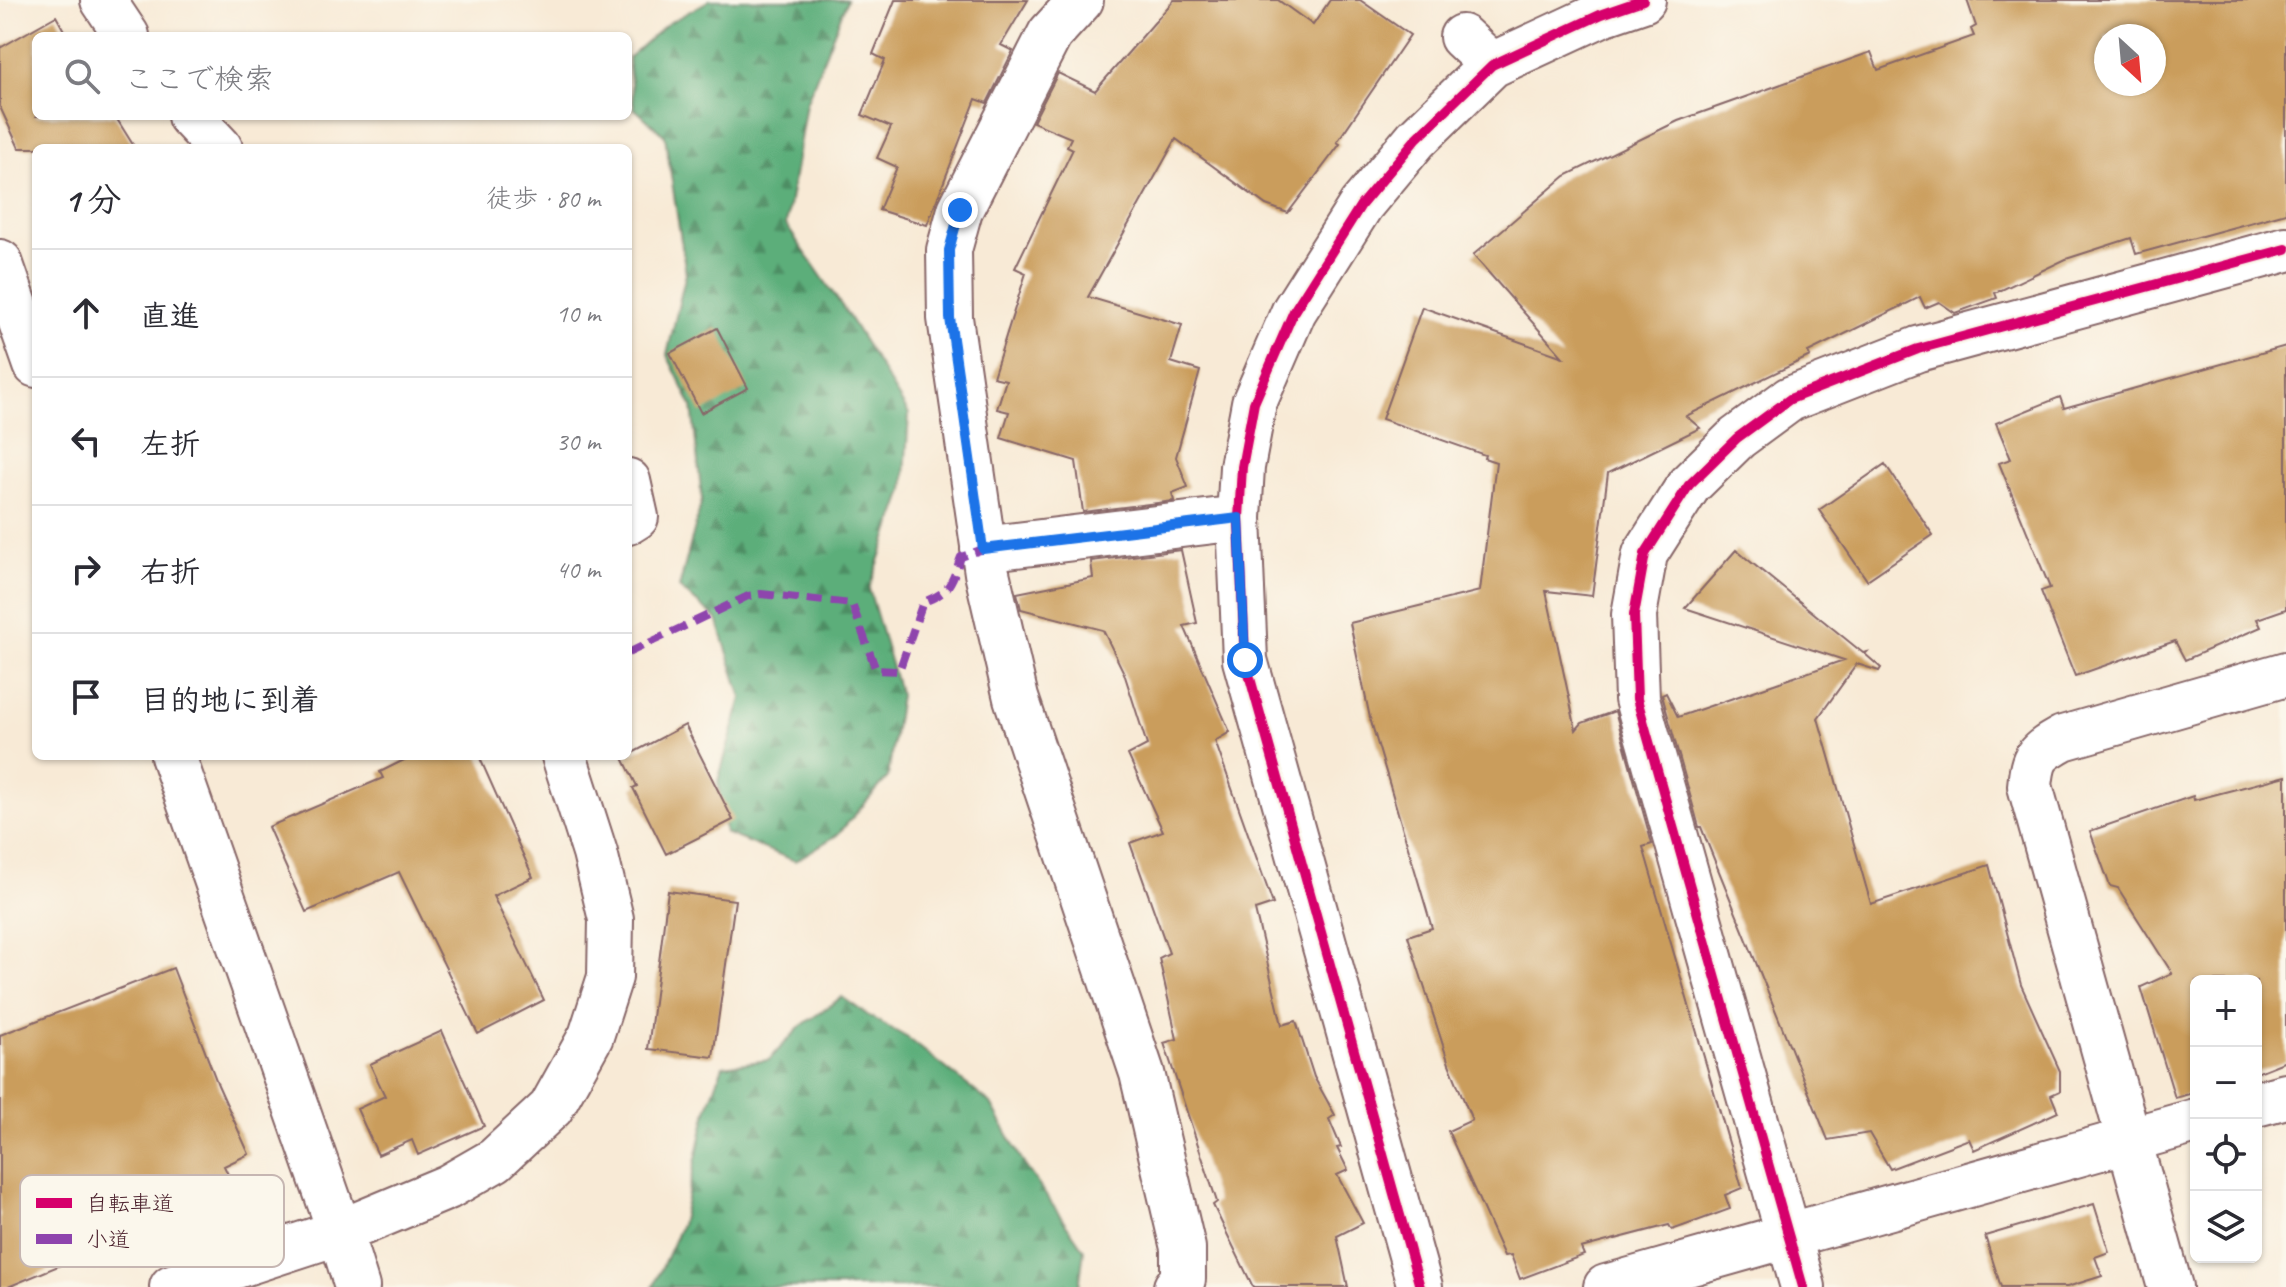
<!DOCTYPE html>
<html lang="ja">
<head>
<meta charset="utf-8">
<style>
  :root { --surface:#fff; --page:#f2f2f3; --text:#2b2b33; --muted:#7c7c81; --line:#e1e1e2 }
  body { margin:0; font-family:Caveat,"Klee One",sans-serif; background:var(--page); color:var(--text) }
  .controls { position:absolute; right:24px; bottom:24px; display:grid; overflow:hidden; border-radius:12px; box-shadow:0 2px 6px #0004 }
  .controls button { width:72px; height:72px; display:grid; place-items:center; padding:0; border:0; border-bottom:2px solid var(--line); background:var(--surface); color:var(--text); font:40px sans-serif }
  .compass { position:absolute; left:2094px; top:24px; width:72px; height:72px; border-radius:50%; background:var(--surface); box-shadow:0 2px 6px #0004; rotate:154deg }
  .stop { position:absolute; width:24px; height:24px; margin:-18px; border:6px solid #1a73e8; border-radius:50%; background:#fff }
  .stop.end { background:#1a73e8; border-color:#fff; box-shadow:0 2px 8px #0008 }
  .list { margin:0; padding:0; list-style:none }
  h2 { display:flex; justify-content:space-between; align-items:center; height:104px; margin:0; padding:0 32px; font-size:34px }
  h2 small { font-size:26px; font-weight:400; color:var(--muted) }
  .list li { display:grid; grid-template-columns:52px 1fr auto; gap:24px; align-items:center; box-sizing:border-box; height:128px; padding:0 32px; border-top:2px solid var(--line) }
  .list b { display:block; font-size:30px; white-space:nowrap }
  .list em { font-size:26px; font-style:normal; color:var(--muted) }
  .icon { flex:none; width:44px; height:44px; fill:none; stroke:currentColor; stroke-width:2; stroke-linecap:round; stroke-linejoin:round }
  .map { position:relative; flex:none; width:2286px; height:1287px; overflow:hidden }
  .search { position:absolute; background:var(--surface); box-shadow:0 2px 6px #0004; left:32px; top:32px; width:600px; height:88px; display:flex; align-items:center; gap:20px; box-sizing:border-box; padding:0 28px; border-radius:12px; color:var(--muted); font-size:30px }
  .panel { position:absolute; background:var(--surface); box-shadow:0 2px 6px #0004; left:32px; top:144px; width:600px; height:616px; border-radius:12px }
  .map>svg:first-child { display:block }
  .forest { fill:url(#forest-firs); stroke:#536652; stroke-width:2 }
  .building { fill:#ca9d5c; fill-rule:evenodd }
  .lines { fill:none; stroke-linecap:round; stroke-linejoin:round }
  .minor-casing { stroke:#876667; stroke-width:48 }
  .minor { stroke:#fff; stroke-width:44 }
  .quiet { stroke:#8e44ad; stroke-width:8; stroke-dasharray:16 8; stroke-linecap:butt }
  .cycleway-casing { stroke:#fbf7ec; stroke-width:15 }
  .cycleway { stroke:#d6006c; stroke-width:10 }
  .route { stroke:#1a73e8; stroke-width:10 }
  .key { fill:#fbf7ec; stroke:#c6b6b2; stroke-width:2 }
  .key-label { font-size:22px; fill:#4a1f2b }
</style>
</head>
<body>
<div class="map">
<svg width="2286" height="1287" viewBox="0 0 2286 1287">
  <defs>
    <pattern id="forest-firs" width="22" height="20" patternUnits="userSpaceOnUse" patternTransform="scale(2)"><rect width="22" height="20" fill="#5cae7a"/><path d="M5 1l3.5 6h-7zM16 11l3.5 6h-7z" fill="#4e8d64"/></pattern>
  </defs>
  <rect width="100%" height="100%" fill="#fbf7ec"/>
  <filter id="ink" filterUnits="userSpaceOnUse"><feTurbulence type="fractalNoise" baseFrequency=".0125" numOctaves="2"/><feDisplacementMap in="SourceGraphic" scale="16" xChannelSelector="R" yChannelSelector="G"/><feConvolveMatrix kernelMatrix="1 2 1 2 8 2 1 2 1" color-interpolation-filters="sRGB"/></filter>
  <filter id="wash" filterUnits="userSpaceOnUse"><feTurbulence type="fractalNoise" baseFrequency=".006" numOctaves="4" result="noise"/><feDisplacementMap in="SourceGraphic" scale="32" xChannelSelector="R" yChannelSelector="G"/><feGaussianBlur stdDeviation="1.8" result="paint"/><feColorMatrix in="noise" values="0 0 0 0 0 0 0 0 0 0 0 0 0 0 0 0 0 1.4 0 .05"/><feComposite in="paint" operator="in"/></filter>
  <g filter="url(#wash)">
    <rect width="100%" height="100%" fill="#f8ead6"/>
    <path class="forest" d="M710 0H847L806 103 786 225 844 309 909 414 904 491 869 589 900 695 888 777 837 835 795 861 725 833 718 781 742 698 717 619 679 588 702 500 692 406 667 355 686 273 665 136 634 108 628 58 667 24Z
      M842 997 869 1016 908 1038 991 1104 1024 1164 1084 1250 1079 1287H653L681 1225 707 1110 723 1066 769 1060 801 1026Z"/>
    <g id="blocks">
      <path class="building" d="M895 0H1028L1001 45 1013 51 987 103 976 99 927 225 879 210 897 167 877 158 891 127 862 115 885 60 873 54Z
        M1174 0H1278L1313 25 1330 0H1360L1410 35 1337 142 1340 144 1288 213 1266 205 1176 139 1088 297 1182 325 1171 362 1200 371 1176 457 1188 487 1172 493 1174 501 1083 512 1076 461 1001 438 1009 412 997 409 1006 380 993 377 1026 273 1015 268 1073 149 1067 146 1071 138 1033 122 1058 73 1095 91Z
        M1967 0H2286V213L2136 254 2131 238 2066 259 1995 293 1997 298 1955 313 1939 302 1925 308 1920 297 1808 352 1810 356 1686 416 1700 428 1608 473 1592 596 1546 591 1576 730 1582 723 1615 711 1652 844 1643 847 1742 1188 1725 1195 1730 1209 1672 1230 1669 1225 1581 1248 1584 1255 1520 1279 1511 1255 1504 1256 1448 1131 1472 1120 1449 1064 1408 936 1432 928 1370 718 1350 623 1480 591 1496 462 1484 458 1485 455 1382 419 1422 307 1563 357 1473 255 1565 176 1678 121 1871 52 1878 70 1974 36 1971 29 1976 26ZM2106 36H2154V84H2106Z
        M56 16 67 36H36V116H115L135 148H19L0 107V48Z
        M717 328 748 388 701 413 670 353Z
        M2286 346V609L2257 619 2261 627 2185 660 2175 641 2075 676 2041 591 2050 588 1999 463 2011 459 1996 423 2060 397 2064 408Z
        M1885 464 1933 535 1867 580 1819 510Z
        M1181 550 1197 623 1184 626 1230 732 1215 741 1273 904 1255 910 1282 1025 1296 1021 1314 1077 1335 1115 1329 1119 1341 1147 1337 1148 1348 1170 1337 1175 1363 1223 1337 1236 1348 1287H1253L1213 1205 1217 1202 1164 1043 1177 1039 1159 958 1169 953 1130 843 1163 831 1128 755 1147 745 1124 673 1103 630 1021 609 1017 593 1093 578 1091 561Z
        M1736 550 1863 653 1867 652 1865 654 1881 668 1879 671 1857 664 1818 718 1871 904 1989 865 2021 985 2060 1071V1091L2051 1095 2058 1112 1974 1150 1969 1139 1890 1169 1869 1133 1828 1140 1701 827H1699L1662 695 1666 693 1678 717 1844 660 1685 608Z
        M685 725 733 820 666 854 633 788 637 786 623 758Z
        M412 756H479L533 877 493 896 544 1000 478 1034 399 872 306 912 268 827 383 778 380 772Z
        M2286 776V1061L2256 1073V981H2196V1092L2175 1098 2141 987 2172 973 2118 888 2110 886 2090 831 2193 796 2194 800Z
        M668 891 735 900 713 1057 648 1049Z
        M173 968 218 1085 249 1154 224 1166 232 1183 210 1192 213 1201 95 1254 94 1251 8 1287H0V1035Z
        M442 1031 484 1126 418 1155 412 1140 378 1155 357 1109 385 1096 370 1064Z
        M2094 1204 2109 1252 2095 1257 2102 1276 2067 1287H2001L1985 1236Z"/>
    </g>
  </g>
  <g filter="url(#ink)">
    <use href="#blocks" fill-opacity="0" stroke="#876667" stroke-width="2"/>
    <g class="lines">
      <defs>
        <path id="minor" d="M103 0 127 36
          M1081 0 1050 34 960 210 949 250 950 318 987 573 1016 698 1142 1073 1183 1248V1279L1176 1287
          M1462 37 1492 65
          M190 116 220 148
          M0 262 36 365
          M628 481 636 517 628 522
          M983 549 1239 518
          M173 756 340 1232 357 1287
          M2256 1104 2286 1096
          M172 1287 340 1232 448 1187 495 1160 551 1108 591 1036 610 977 611 919 595 853 564 756
          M1420 1287 1245 660 1239 518 1242 467 1254 403 1294 311 1361 205 1416 139 1492 65 1602 14 1643 0
          M1606 1287 2196 1121
          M1803 1287 1637 699 1634 615 1645 554 1689 485 1737 438 1790 399 1918 349 2286 249
          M2170 1287 2030 786C2033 756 2036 753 2063 738L2286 674"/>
      </defs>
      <use href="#minor" class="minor-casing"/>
      <use href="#minor" class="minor"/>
      <path class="quiet" d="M628 653 748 596 761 594 852 604 876 670 899 671 923 602C951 592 951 583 961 557L983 549"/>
      <defs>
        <path id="cycleway" d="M1420 1287 1245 660 1239 518 1242 467 1254 403 1294 311 1361 205 1416 139 1492 65 1602 14 1643 0
          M1803 1287 1637 699 1634 615 1645 554 1689 485 1737 438 1790 399 1918 349 2286 249"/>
      </defs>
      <use href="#cycleway" class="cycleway-casing"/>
      <use href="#cycleway" class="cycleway"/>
    </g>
  </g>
  <g class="lines" filter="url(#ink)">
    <path class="route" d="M960 210 949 250 950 318 983 549 1239 518 1245 660"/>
  </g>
  <rect x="20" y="1175" width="264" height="92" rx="12" class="key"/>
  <rect x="36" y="1198" width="36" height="10" fill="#d6006c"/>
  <rect x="36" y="1234" width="36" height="10" fill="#8e44ad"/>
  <g class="key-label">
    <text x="86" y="1211">自転車道</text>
    <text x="86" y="1247">小道</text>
  </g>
</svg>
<div class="controls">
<button>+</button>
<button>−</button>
<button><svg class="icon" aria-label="locate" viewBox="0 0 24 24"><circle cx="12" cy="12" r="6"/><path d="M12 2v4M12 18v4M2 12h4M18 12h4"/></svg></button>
<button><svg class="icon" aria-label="layers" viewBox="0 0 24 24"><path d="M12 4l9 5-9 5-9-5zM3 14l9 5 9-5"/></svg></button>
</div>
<svg class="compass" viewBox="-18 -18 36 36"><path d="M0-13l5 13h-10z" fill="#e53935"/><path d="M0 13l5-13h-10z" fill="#7c7c81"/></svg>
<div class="stop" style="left:1245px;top:660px"></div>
<div class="stop end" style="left:960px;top:210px"></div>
<div class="search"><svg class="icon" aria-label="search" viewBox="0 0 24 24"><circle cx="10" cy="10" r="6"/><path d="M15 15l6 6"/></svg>ここで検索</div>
<section class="panel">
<h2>1 分<small>徒歩 · 80 m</small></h2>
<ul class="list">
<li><svg class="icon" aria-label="ahead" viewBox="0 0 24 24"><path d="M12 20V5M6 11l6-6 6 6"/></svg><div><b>直進</b></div><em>10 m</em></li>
<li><svg class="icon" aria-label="left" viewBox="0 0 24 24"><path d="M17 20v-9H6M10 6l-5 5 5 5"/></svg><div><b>左折</b></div><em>30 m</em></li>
<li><svg class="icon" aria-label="right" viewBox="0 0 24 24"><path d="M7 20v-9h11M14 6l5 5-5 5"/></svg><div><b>右折</b></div><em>40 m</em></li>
<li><svg class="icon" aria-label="arrive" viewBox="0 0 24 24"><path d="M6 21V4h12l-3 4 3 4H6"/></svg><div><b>目的地に到着</b></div></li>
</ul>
</section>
</div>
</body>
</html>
